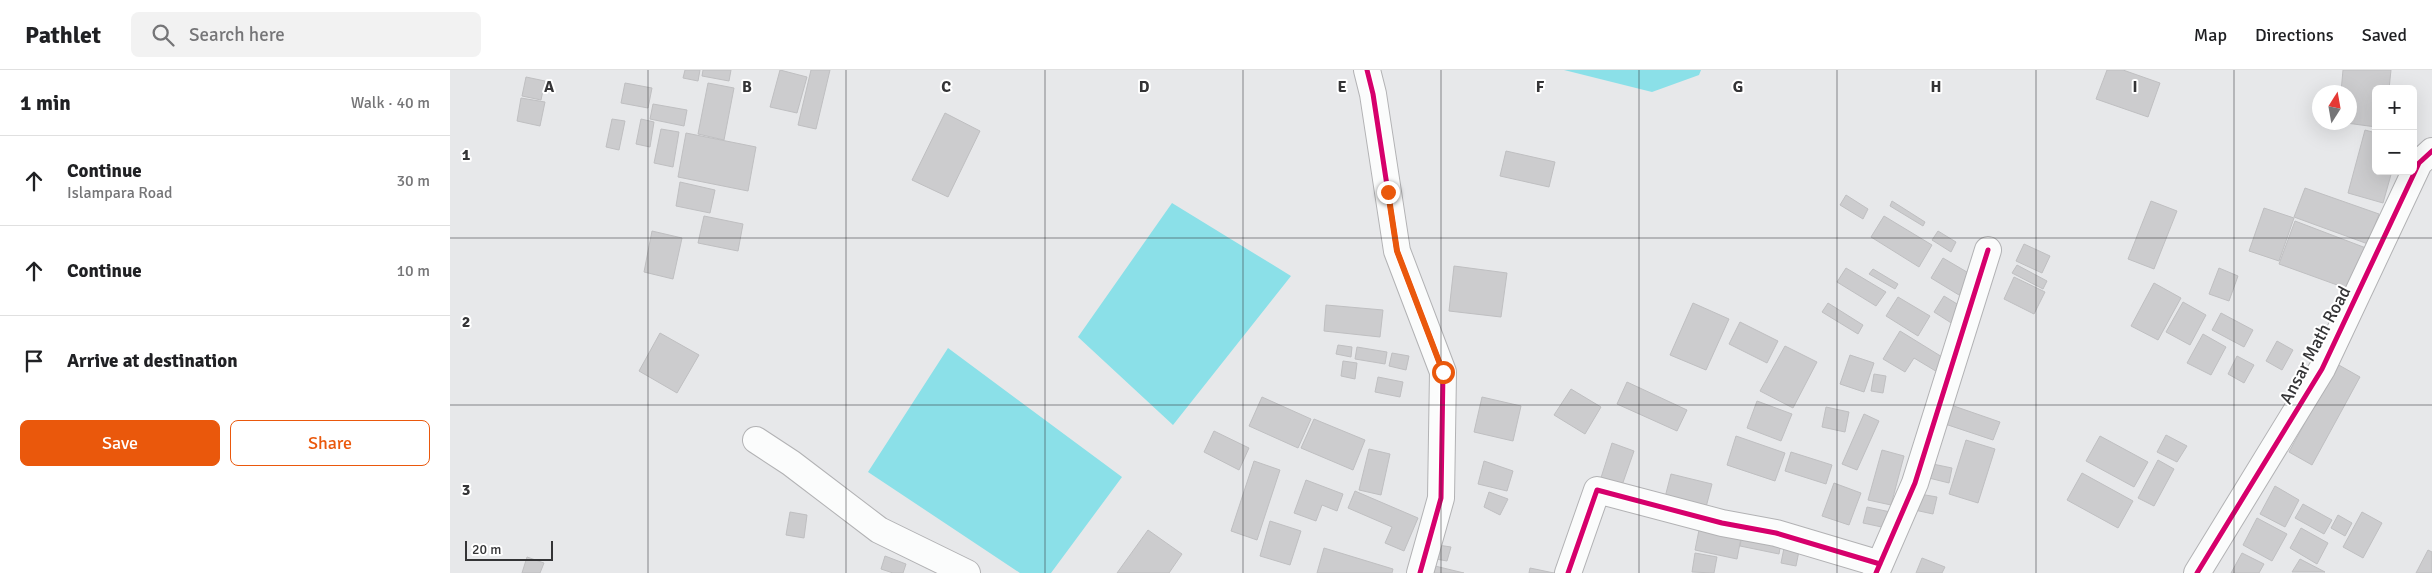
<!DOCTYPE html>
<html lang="en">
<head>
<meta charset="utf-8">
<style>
  :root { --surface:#fff; --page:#f2f2f2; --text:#202124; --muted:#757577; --line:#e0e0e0; --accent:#ea580c }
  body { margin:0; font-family:Signika,sans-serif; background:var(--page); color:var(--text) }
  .controls { position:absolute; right:15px; top:15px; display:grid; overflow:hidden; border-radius:8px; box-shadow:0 5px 20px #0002 }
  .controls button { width:45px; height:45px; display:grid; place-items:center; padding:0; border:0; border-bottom:1px solid var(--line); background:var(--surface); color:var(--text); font:25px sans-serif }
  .compass { position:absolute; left:1862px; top:15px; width:45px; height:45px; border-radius:50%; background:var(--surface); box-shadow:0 5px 20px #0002; rotate:11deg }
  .scale { position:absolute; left:15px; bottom:12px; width:88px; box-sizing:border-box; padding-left:5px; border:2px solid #343436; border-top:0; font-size:14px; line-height:18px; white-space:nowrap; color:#343436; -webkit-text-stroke:4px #fff; paint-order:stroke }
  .stop { position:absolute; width:15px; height:15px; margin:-11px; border:4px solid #ea580c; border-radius:50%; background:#fff }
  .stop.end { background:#ea580c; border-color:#fff; box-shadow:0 1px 5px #0008 }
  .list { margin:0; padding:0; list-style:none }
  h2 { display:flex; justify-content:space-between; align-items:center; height:65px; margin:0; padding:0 20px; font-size:21px }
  h2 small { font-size:16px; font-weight:400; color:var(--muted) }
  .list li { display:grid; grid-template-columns:32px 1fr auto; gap:15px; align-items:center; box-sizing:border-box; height:90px; padding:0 20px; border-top:1px solid var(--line) }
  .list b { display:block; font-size:19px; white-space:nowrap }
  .list p { margin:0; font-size:16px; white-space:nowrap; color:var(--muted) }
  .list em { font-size:16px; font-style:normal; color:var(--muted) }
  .actions { display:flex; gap:10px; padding:15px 20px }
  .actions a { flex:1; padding:11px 0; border:1px solid var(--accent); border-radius:8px; text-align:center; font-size:18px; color:var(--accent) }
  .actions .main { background:var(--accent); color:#fff }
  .icon { flex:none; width:28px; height:28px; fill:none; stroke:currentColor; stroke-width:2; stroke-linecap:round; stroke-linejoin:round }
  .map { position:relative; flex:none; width:1982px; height:503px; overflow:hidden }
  header { display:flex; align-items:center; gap:30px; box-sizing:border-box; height:70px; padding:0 25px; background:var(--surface); border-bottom:1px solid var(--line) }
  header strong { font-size:24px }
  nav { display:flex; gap:28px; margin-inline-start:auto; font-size:18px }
  .search { width:350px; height:45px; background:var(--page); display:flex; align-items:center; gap:12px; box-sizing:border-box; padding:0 18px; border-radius:8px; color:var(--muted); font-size:19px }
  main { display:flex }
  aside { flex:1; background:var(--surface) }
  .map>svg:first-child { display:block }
  .water { fill:#8be0e8 }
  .building { fill:#ccccce; stroke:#bfbfc1 }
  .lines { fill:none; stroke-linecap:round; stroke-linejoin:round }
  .minor-casing { stroke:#b2b2b4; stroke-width:28 }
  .minor { stroke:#fbfcfc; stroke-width:26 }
  .cycleway-casing { stroke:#fff; stroke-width:8 }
  .cycleway { stroke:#d6006c; stroke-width:5 }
  .route { stroke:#ea580c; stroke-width:6 }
  .grid { fill:none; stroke:#343436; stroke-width:1; stroke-opacity:0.55 }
  .labels { text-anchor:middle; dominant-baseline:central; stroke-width:4; stroke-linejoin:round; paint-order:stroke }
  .street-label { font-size:18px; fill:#343436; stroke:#fff }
  .grid-label { font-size:16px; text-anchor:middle; font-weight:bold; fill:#343436; stroke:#fff; stroke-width:4; stroke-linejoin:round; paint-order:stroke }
</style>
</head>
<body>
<header>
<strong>Pathlet</strong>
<div class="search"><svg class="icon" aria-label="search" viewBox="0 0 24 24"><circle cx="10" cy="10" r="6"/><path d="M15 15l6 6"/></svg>Search here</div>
<nav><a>Map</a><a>Directions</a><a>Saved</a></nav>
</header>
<main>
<aside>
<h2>1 min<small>Walk · 40 m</small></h2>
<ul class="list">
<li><svg class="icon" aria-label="ahead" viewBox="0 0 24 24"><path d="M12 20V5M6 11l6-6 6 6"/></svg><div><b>Continue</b><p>Islampara Road</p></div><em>30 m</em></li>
<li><svg class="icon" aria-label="ahead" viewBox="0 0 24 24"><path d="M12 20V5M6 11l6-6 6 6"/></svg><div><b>Continue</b></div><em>10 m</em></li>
<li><svg class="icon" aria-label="arrive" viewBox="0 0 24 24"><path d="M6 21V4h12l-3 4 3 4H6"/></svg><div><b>Arrive at destination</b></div></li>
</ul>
<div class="actions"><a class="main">Save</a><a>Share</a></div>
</aside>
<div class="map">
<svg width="1982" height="503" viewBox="0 0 1982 503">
  <rect width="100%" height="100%" fill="#e7e8ea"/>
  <path class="water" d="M1114 0H1251L1249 5 1202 22Z
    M722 133 841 206 723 355 628 267Z
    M498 278 672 407 601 503H570L418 402Z"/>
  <path class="building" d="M235 0H250L248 11 233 8Z
    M253 0H281L279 11 252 6Z
    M330 0 357 7 347 43 320 37Z
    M361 0H380L366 59 348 55Z
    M1657 0H1673L1710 13 1698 47 1646 29Z
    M1893 0H1941L1939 19H1926V57L1889 52H1900V22H1891Z
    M76 7 95 11 91 30 72 26Z
    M175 13 202 18 198 38 171 33Z
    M258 13 284 18 274 70 248 64Z
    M71 28 95 32 90 56 67 51Z
    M203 34 237 40 234 56 200 49Z
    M495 43 530 61 498 127 462 110Z
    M162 49 175 51 169 80 156 77Z
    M191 49 204 52 200 77 186 74Z
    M211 59 229 62 223 97 204 93Z
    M1915 60 1926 63V101H1942L1933 133 1898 123Z
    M236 63 306 77 298 121 228 107Z
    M1056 81 1105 92 1099 117 1050 106Z
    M230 112 265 120 260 143 226 136Z
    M1855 118 1929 144 1918 174 1844 147Z
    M1396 125 1418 139 1413 149 1390 135Z
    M1442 131 1475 152 1473 156 1440 136Z
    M1701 131 1727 141 1704 199 1678 189Z
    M1814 138 1844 148 1829 191 1799 181Z
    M254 146 293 154 288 181 248 173Z
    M1434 146 1482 175 1469 197 1421 167Z
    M1845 151 1916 178 1901 220 1829 194Z
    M202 161 232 168 223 209 194 202Z
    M1488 161 1506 172 1501 182 1482 170Z
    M1574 174 1600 186 1592 203 1566 191Z
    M1493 188 1522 205 1509 225 1481 208Z
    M1567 195 1597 211 1593 219 1562 203Z
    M1004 196 1057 203 1051 247 999 241Z
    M1396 198 1436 222 1426 236 1387 212Z
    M1769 198 1788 206 1779 231 1759 224Z
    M1423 199 1448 214 1445 219 1419 204Z
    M1564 207 1595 222 1584 244 1554 229Z
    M1704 213 1731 228 1708 270 1681 256Z
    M1494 226 1517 240 1506 256 1484 242Z
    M1448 227 1480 246 1468 266 1436 246Z
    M1733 232 1756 245 1740 275 1716 262Z
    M1243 233 1279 249 1256 300 1220 285Z
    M1378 233 1413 255 1408 264 1372 242Z
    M876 235 933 240 930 267 874 261Z
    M1771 243 1803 260 1794 277 1762 260Z
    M1290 252 1328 271 1317 293 1279 274Z
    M1450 261 1497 290 1489 303 1464 288 1455 302 1433 289Z
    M210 263 249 285 227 323 189 301Z
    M1753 264 1776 277 1761 305 1737 293Z
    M1827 271 1843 280 1832 300 1816 291Z
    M888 275 902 277 901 287 886 284Z
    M1335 276 1367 292 1343 338 1310 321Z
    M907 277 937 282 935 294 905 289Z
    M942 283 959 286 956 300 939 296Z
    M1400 285 1424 293 1414 322 1390 314Z
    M1787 286 1804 295 1794 313 1778 304Z
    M893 291 907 293 905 309 891 306Z
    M1887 294 1910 307 1862 395 1839 382Z
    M1424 304 1436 306 1433 323 1421 321Z
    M928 307 953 312 950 327 925 322Z
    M1177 312 1237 340 1227 361 1167 334Z
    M1121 319 1151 337 1135 364 1104 345Z
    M812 327 861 349 848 378 799 356Z
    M1032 327 1071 336 1063 371 1024 362Z
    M1307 331 1342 344 1331 371 1297 358Z
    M1498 334 1550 352 1543 370 1492 353Z
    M1376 337 1399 342 1395 362 1372 357Z
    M1414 344 1429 351 1407 400 1392 394Z
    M864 349 915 370 903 400 851 378Z
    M764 361 799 378 789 400 754 382Z
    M1716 365 1737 376 1727 392 1707 382Z
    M1286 366 1335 383 1325 411 1277 395Z
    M1650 366 1698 392 1684 417 1636 391Z
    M1516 370 1545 379 1528 433 1499 424Z
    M1162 373 1184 381 1170 421 1149 414Z
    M919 379 940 384 931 425 909 420Z
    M1432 380 1454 386 1441 435 1418 430Z
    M1341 382 1382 395 1376 414 1335 401Z
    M1708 390 1724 399 1704 436 1688 428Z
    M804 391 830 400 807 470 781 461Z
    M1034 391 1063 401 1057 421 1028 414Z
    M1478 393 1502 398 1499 413 1475 407Z
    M1632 403 1683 431 1668 458 1617 430Z
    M1221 404 1262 414 1254 445 1213 435Z
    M856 410 893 424 887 441 872 435 866 451 844 443Z
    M1384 413 1411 423 1399 455 1372 446Z
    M1825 416 1849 430 1835 457 1810 444Z
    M905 421 968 448 954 481 935 473 942 457 898 438Z
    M1039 422 1058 429 1050 445 1034 437Z
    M1464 423 1487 427 1483 444 1460 439Z
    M1853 434 1882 450 1874 464 1845 448Z
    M1417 437 1445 443 1441 459 1413 453Z
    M340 442 357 445 354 468 336 465Z
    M1912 442 1932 453 1913 488 1893 477Z
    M1888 445 1902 453 1895 466 1881 458Z
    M1807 448 1837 464 1822 491 1793 475Z
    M820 451 851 461 840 495 810 486Z
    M1250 455 1292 463 1287 489 1245 480Z
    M1851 458 1878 473 1867 494 1840 478Z
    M698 460 732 484 719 503H667Z
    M1293 460 1332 467 1329 484 1290 476Z
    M1335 473 1350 476 1346 496 1331 493Z
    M988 475 1001 477 997 491 986 489Z
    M874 478 943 499 942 503H867Z
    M1978 480 1982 482V503H1966Z
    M1245 483 1267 487 1264 503 1242 502Z
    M1792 483 1814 494 1809 503H1781Z
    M435 486 456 494 453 503H443L431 499Z
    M77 487 94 493 90 503H72Z
    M1472 488 1495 497 1492 503H1466Z
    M1850 489 1875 502H1842Z
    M985 496 1014 503H984Z
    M1080 498 1104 503H1079Z"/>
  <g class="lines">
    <defs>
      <path id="minor" d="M917 0 923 24 947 181 993 302 991 428 970 503
        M306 370 341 393 429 460 517 503
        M1118 503 1147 420 1272 453 1326 463 1430 494
        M1426 503 1465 413 1538 180
        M1747 503 1872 299 1969 93 1982 81"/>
    </defs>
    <use href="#minor" class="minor-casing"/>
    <use href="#minor" class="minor"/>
    <defs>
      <path id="cycleway" d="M917 0 923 24 947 181 993 302 991 428 970 503
        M1118 503 1147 420 1272 453 1326 463 1430 494
        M1426 503 1465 413 1538 180
        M1747 503 1872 299 1969 93 1982 81"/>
    </defs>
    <use href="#cycleway" class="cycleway-casing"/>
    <use href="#cycleway" class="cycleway"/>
  </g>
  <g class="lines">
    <path class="route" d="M938 122 947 181 993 302"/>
  </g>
  <path class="grid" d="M198 0V503M396 0V503M595 0V503M793 0V503M991 0V503M1189 0V503M1387 0V503M1586 0V503M1784 0V503M0 168H1982M0 335H1982"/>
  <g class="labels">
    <g class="street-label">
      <text transform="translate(1865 275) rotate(-62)">Ansar Math Road</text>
    </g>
  </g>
  <g class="grid-label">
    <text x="99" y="22">A</text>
    <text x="297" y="22">B</text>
    <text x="496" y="22">C</text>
    <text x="694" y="22">D</text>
    <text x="892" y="22">E</text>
    <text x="1090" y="22">F</text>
    <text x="1288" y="22">G</text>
    <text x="1486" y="22">H</text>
    <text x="1685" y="22">I</text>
    <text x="16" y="90">1</text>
    <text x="16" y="257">2</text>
    <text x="16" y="425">3</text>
  </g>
</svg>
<div class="controls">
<button>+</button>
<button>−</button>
</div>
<svg class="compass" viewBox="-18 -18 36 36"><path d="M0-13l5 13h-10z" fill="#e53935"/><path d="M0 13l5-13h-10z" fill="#757577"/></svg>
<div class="scale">20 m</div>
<div class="stop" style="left:993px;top:302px"></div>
<div class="stop end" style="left:938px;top:122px"></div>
</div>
</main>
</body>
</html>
